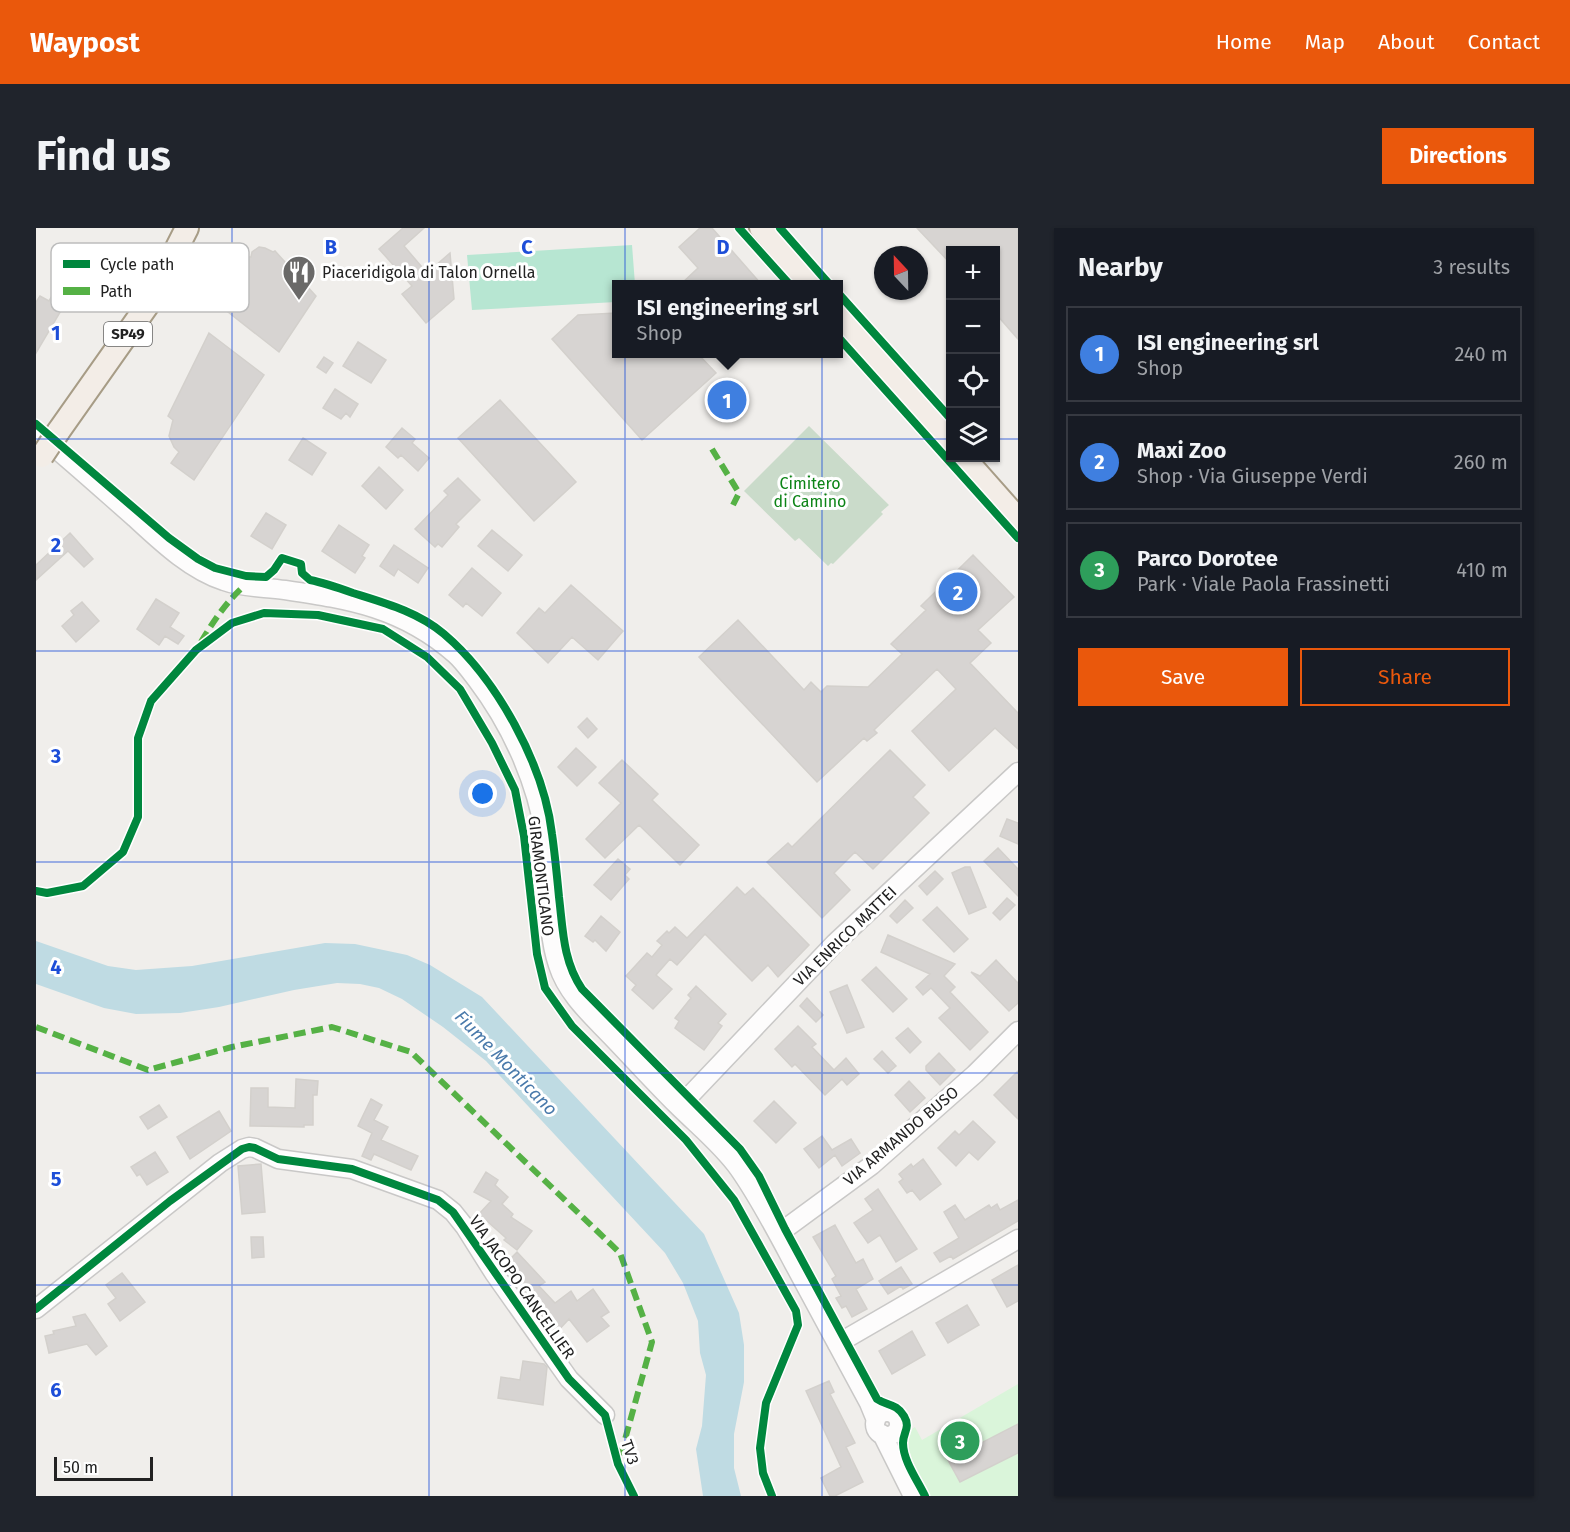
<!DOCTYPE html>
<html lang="en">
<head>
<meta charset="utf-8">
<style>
  :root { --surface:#171b24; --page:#20242c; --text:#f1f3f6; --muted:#9ea1a6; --line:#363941; --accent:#ea580c }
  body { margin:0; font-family:"Fira Sans",sans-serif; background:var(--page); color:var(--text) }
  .controls { position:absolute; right:18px; top:18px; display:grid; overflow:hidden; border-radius:0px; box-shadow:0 2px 4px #0004 }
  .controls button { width:54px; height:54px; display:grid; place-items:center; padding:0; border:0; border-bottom:2px solid var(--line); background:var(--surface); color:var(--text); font:30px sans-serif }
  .compass { position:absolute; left:838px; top:18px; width:54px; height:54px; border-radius:50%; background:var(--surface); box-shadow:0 2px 4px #0004; rotate:338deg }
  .scale { position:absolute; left:18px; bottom:15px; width:99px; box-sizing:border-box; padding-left:6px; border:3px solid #222; border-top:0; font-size:16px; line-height:21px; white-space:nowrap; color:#222; -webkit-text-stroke:4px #fff; paint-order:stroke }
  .you { position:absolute; left:447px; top:566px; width:21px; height:21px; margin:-15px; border:4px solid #fff; border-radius:50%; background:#1a73e8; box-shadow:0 0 0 9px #1a73e833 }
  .badge { display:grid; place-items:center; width:39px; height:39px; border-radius:50%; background:var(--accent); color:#fff; font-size:20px; font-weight:700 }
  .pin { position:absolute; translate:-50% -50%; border:3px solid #fff; box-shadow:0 2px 6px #0006 }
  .popup { position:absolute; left:576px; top:52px; width:231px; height:78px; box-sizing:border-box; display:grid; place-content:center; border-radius:0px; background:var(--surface); filter:drop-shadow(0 2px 4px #0005); font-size:20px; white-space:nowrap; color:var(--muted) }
  .popup b { font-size:22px; color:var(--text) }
  .popup::after { content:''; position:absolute; left:50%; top:100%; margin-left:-12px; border:12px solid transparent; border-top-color:var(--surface) }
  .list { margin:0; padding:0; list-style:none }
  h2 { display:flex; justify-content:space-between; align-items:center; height:78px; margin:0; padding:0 24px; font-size:26px }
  h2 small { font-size:20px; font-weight:400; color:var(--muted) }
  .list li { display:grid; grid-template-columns:39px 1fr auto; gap:18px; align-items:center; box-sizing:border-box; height:96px; margin:0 12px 12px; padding:0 12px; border:2px solid var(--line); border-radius:0px }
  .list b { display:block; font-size:22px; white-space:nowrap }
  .list p { margin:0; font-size:20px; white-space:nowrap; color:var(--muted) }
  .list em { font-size:20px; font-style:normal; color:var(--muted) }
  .actions { display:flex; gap:12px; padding:18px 24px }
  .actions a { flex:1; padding:14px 0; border:2px solid var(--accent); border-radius:0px; text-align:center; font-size:21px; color:var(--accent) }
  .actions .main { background:var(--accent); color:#fff }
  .icon { flex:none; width:33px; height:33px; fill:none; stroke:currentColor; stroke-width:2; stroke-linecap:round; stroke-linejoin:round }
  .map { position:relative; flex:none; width:982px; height:1268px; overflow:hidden; border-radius:0px }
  header { display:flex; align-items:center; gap:36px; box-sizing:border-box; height:84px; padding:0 30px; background:var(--accent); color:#fff }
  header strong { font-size:28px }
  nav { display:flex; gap:33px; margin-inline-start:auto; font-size:21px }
  .intro { display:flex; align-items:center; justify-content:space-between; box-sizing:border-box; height:144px; padding:0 36px }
  h1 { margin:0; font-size:42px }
  .button { padding:15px 27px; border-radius:0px; background:var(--accent); color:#fff; font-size:21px; font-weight:700 }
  main { display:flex; gap:36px; padding:0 36px }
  aside { flex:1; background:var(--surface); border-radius:0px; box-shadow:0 2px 4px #0004 }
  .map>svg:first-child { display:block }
  .cemetery { fill:#cadbca }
  .park { fill:#daf5da }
  .pitch { fill:#b7e6d2 }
  .water { fill:#bfdbe3 }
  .building { fill:#d7d4d2; stroke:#d3d0cc; stroke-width:1.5 }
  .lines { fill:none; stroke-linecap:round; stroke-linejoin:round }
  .minor-casing { stroke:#c9c8c7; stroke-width:21 }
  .major-casing { stroke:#a79c86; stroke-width:26 }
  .minor { stroke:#fdfcfc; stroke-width:18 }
  .major { stroke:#f3ede7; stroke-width:22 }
  .major-bridge-casing { stroke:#a79c86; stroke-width:26; stroke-linecap:butt }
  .major-bridge { stroke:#f3ede7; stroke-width:22 }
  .quiet { stroke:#55b145; stroke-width:6; stroke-dasharray:12 6; stroke-linecap:butt }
  .cycleway-casing { stroke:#fff; stroke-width:11 }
  .cycleway { stroke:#00873e; stroke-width:8 }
  .grid { fill:none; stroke:#1d4ed8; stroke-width:1.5; stroke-opacity:0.55 }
  .labels { text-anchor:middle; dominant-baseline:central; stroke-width:6; stroke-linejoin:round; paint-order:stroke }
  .shield { fill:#fff; stroke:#646464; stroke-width:1.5 }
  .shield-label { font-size:15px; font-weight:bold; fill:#222 }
  .poi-label { font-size:16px; fill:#222; stroke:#fff; text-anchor:start }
  .park-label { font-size:16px; fill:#0c8416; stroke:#fff }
  .street-label { font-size:16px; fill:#222; stroke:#fff }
  .water-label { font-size:18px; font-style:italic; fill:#4a7aab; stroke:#fff }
  .key { fill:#fff; stroke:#bdbdbd; stroke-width:1.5 }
  .key-label { font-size:16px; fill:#222 }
  .grid-label { font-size:20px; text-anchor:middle; font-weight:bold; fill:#1d4ed8; stroke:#fff; stroke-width:6; stroke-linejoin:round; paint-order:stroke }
</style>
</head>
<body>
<header>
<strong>Waypost</strong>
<nav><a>Home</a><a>Map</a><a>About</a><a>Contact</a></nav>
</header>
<div class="intro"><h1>Find us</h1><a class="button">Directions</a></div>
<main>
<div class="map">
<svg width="982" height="1268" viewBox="0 0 982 1268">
  <rect width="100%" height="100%" fill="#f0eeeb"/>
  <path class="cemetery" d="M773 198 853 277 845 284 847 286 797 336 795 335 792 338 763 310 759 313 708 263Z"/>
  <path class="park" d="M982 1156V1268H890C884 1256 864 1226 866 1214 867 1207 873 1203 879 1199L886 1212Z"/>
  <path class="pitch" d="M596 17 599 56 580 57V74L436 82 431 27Z"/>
  <path class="water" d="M0 713 72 738 100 742 156 738 289 715 319 716 371 727 394 737 446 769 668 1006 703 1085 708 1117V1154L698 1206V1240L705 1268H667L660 1221 666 1198 670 1147 664 1125 662 1093 647 1055 629 1025 450 833 407 799 366 771 343 760 324 756 301 755 258 762 183 779 144 785 100 786 68 780 0 756Z"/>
  <path class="building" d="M367 0H388L368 18 391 45 414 25 418 71 390 95 366 66 376 58 343 21Z
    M664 0H676L726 57H644L662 40 643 19Z
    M881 0H982V111L960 86V22H915V36Z
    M223 19 229 20 237 24 239 23 280 68 243 124 187 80 212 29H215L216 24Z
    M20 61 33 69 0 125V74L4 68 13 73Z
    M580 85V126H662L680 145 606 212 516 111 542 87Z
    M173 105 228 147 158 252 135 235 143 224 138 219 133 208 137 192 132 188Z
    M322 114 350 132 335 155 307 138Z
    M288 129 297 135 290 145 281 139Z
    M299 161 322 176 314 189 310 185 305 191 287 180Z
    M464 172 540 254 498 293 422 210Z
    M366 200 379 211 376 215 393 230 382 243 365 227 362 230 350 219Z
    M267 210 290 225 276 247 253 232Z
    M343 239 367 262 350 281 326 258Z
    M422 250 444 272 420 296 423 299 406 319 402 316 399 319 379 301 412 267 408 263Z
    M230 285 250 297 236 321 215 308Z
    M303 297 333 317 326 328 329 330 319 345 286 323Z
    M456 302 486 327 472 343 442 318Z
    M34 305 57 331 48 339 32 323 0 352V337Z
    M358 317 392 340 382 355 362 341 358 348 344 338Z
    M937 327 978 369 942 402 955 415 934 435 982 485V521L959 500 913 543 876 503 920 461 901 441 838 502 841 505 831 513 828 510 781 554 663 429 702 392 768 462 775 454 785 464 791 458 832 459 866 426 855 416 890 382 885 378Z
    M436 340 465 365 446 388 430 375 427 379 413 367Z
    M535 357 587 403 562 432 536 409 512 435 481 405 503 380 509 385Z
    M120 371 143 385 134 399 148 408 142 416 129 408 123 417 101 401Z
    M46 374 63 393 40 414 26 398 38 387 35 383Z
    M551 490 561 501 552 510 542 499Z
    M540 520 560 539 541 558 522 539Z
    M854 522 889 557 877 569 893 585 837 641 819 624 798 645 814 662 786 690 731 634 752 615 756 619Z
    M586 532 622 566 616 572 663 617 644 637 603 597 569 630 550 611 585 575 563 555Z
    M971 591 982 595V616L964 608Z
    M962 620 982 641V668L948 633Z
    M582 631 594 641 589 647 593 651 575 672 558 657Z
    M929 639H934L950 679 933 686 916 645Z
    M899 643 907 651 891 667 883 658Z
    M701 659 709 667 717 660 773 717 742 749 732 737 716 753 669 706 641 737 634 731 620 747 636 761 617 781 596 762 600 757 590 748 611 725 616 729 626 717 621 713 631 703 633 705 639 699 651 710Z
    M971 670 979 677 964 692 957 685Z
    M869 672 877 680 861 695 854 688Z
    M901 679 932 711 918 724 887 692Z
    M565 688 584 704 570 723 559 712 557 714 549 708Z
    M852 707 919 736 908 748 919 759 914 764 952 804 934 822 903 790 914 780 895 760 887 767 880 759 894 746 845 724Z
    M960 732 982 755V775L973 783 935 744 944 748Z
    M840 739 871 771 857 784 826 752Z
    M811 757 828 799 811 805 794 764Z
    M660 758 690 786 682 795 686 798 668 822 639 800 643 793 639 790 655 770 652 767Z
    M771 770 787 787 780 794 764 778Z
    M762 798 780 816 776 819 798 842 810 830 823 846 811 857 806 851 789 867 759 836 756 839 739 821Z
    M872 800 885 814 874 825 860 810Z
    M846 823 860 838 852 845 838 831Z
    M903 825 919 842 904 857 890 842V838Z
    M982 843V891L958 867Z
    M260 851 282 853 281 867H277V897H268V899L214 898 215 860H232V879L259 880Z
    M873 853 889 870 874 884 859 867Z
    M335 871 346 877 338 892 352 899 345 912 382 928 375 942 338 926 335 932 326 928 336 905 322 898Z
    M738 873 760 895 740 915 718 893Z
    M123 877 131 889 112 901 104 889Z
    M183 883 195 903 154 931 141 909Z
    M937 893 959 914 942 932 933 924 920 938 902 920 919 903 923 907Z
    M786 908 796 922 815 911 824 925 806 938 799 927 783 940 768 921Z
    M119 924 132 944 111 957 104 946 101 948 95 939Z
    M887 931 905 956 884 972 876 962 871 965 863 954 867 951 863 946 875 936 877 939Z
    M225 936 229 984 206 986 202 938Z
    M450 944 462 952 459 957 472 969 466 976 477 986 475 989 496 1003 481 1022 468 1012 470 1010 443 986 455 973 438 964Z
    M842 961 881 1021 860 1034 844 1007 832 1015 818 995 837 982 829 971Z
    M982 972V993L917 1031 915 1028 904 1034 898 1025 923 1010 908 984 919 977 929 992 953 977 955 980 961 976 964 982Z
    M799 997 820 1035 827 1031 837 1051 820 1061 831 1081 816 1089 810 1078 806 1080 800 1070 805 1068 796 1051 800 1048 777 1009Z
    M215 1009H227L228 1029 216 1030Z
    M481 1024 509 1054 503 1058 519 1075 535 1063 541 1073 557 1061 573 1084 565 1089 573 1098 551 1114 533 1091 520 1105 503 1089 486 1065 490 1062 467 1038Z
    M982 1037V1073L971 1079 956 1052Z
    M865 1039 876 1056 867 1061 865 1058 852 1066 843 1053Z
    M86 1045 109 1074 84 1093 72 1076 80 1070 70 1057Z
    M931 1077 943 1097 912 1115 900 1095Z
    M49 1086 71 1118 60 1127 51 1116 13 1125 9 1108 18 1106 17 1103 40 1098 37 1089Z
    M876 1103 889 1127 856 1146 843 1123Z
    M487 1133 508 1136 511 1139 507 1177 462 1170 465 1149 484 1152Z
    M793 1153 798 1164 794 1166 819 1215 810 1219 827 1254 799 1268H794L785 1250 805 1239 770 1163Z
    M982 1196V1225L924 1254 912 1232Z"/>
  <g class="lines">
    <defs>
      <path id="minor" d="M0 204C34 232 66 261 99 290 124 313 154 342 188 353 207 360 228 359 249 362 315 372 366 380 419 426 427 433 434 443 441 452 475 497 500 552 509 608 516 650 508 696 522 737 531 766 555 787 575 808 597 831 619 855 641 877 662 898 686 917 703 941 724 971 741 1004 758 1036 783 1083 808 1129 833 1175L840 1192
        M643 879 799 715 982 544
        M742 1006 836 937 939 846 982 803
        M0 1081 184 935 206 921 213 919 219 920 242 931 316 941 402 972 417 984 429 999 458 1045 533 1151 569 1187
        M801 1116 982 1011
        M839 1196a12 12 0 1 1 24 0a12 12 0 1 1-24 0Z
        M846 1206 877 1268"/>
      <path id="major" d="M725 0 775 57
        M802 86 915 214
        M22 204 113 75 151 0
        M928 230 982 291"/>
    </defs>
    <use href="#minor" class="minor-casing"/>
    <use href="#major" class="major-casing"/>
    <use href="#minor" class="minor"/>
    <use href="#major" class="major"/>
    <defs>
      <path id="major-bridge" d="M6 228 22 204"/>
    </defs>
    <use href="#major-bridge" class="major-bridge-casing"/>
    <use href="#major-bridge" class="major-bridge"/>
    <path class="quiet" d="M676 221 703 265 697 277
      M165 414C177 394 190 374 208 358
      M0 799 112 842 196 819 296 799 375 824 584 1025 616 1114 583 1233"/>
    <defs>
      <path id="cycleway" d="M703 0 754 57
        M744 0 794 57
        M802 65 915 191
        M802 109 982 310
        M0 196 133 310 162 331 179 340 210 348 230 349 238 342 246 330 265 336 266 345 274 352C289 355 303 360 317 365 349 375 382 384 408 406 461 451 508 537 516 606 519 627 521 648 523 669 527 702 527 733 546 761L704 921 723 948 749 1001 841 1171C851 1178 860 1175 868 1188 875 1200 867 1204 867 1215 867 1233 882 1253 889 1268
        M0 663 11 665 47 658 87 624 102 589V510L115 473 160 422 196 395 228 385 282 387 347 401 391 429 424 461 456 515 479 562 488 608 501 726 509 760 536 798 650 912 698 972 760 1083 762 1097 730 1175 724 1220 727 1245 736 1268
        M0 1081 134 973 206 921 213 919 219 920 242 931 316 941 402 972 417 984 533 1151 569 1187 582 1236 598 1268"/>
    </defs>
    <use href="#cycleway" class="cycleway-casing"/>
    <use href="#cycleway" class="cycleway"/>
  </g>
  <path class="grid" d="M196 0V1268M393 0V1268M589 0V1268M786 0V1268M0 211H915M960 211H982M0 423H982M0 634H982M0 845H982M0 1057H982"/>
  <defs>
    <symbol id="restaurant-pin" viewBox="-11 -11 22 30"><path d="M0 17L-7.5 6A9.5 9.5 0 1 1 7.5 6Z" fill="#6a6968" stroke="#fff"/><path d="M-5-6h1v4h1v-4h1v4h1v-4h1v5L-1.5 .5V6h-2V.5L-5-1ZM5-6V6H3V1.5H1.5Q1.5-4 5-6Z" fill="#fff"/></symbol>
  </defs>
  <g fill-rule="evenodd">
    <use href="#restaurant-pin" x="244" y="25" width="38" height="52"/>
  </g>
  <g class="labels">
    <rect class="shield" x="68" y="94" width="48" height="24" rx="4.5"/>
    <g class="shield-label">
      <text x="92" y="106">SP49</text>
    </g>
    <g class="poi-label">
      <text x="286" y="44">Piaceridigola di Talon Ornella</text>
    </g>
    <g class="park-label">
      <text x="774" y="255">Cimitero<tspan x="774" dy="18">di Camino</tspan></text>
    </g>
    <g class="street-label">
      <text transform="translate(505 648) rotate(83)">GIRAMONTICANO</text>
      <text transform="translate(809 708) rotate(-44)">VIA ENRICO MATTEI</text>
      <text transform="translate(865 908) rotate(-40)">VIA ARMANDO BUSO</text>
      <text transform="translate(486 1059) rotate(55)">VIA JACOPO CANCELLIER</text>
      <text transform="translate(594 1224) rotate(71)">TV3</text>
    </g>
    <g class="water-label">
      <text transform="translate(470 835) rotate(46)">Fiume Monticano</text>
    </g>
  </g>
  <rect x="15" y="15" width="198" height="69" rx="9" class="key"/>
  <rect x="27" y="32" width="27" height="8" fill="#00873e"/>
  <rect x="27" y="59" width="27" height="8" fill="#55b145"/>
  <g class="key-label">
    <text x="64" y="42">Cycle path</text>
    <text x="64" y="69">Path</text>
  </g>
  <g class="grid-label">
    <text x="295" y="26">B</text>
    <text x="491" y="26">C</text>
    <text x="687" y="26">D</text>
    <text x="20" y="112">1</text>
    <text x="20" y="324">2</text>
    <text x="20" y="535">3</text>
    <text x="20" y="746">4</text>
    <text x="20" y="958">5</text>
    <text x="20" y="1169">6</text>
  </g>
</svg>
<div class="controls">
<button>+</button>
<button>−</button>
<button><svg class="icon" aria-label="locate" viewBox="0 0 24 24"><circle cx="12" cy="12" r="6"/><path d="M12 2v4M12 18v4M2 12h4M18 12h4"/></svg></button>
<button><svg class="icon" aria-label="layers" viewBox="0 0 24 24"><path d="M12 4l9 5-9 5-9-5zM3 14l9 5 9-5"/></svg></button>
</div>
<svg class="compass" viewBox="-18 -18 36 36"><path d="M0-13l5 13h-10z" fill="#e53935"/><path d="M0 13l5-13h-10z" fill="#9ea1a6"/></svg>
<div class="scale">50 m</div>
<div class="you"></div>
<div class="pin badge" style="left:691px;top:172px;background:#3f7fe0">1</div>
<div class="popup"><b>ISI engineering srl</b>Shop</div>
<div class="pin badge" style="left:922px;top:364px;background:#3f7fe0">2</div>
<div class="pin badge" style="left:924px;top:1213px;background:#2e9e5b">3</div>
</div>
<aside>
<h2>Nearby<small>3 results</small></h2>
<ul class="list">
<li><span class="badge" style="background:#3f7fe0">1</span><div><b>ISI engineering srl</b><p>Shop</p></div><em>240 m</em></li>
<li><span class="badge" style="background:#3f7fe0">2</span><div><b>Maxi Zoo</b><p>Shop · Via Giuseppe Verdi</p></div><em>260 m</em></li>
<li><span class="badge" style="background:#2e9e5b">3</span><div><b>Parco Dorotee</b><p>Park · Viale Paola Frassinetti</p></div><em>410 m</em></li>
</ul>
<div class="actions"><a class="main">Save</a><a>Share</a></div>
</aside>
</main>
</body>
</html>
